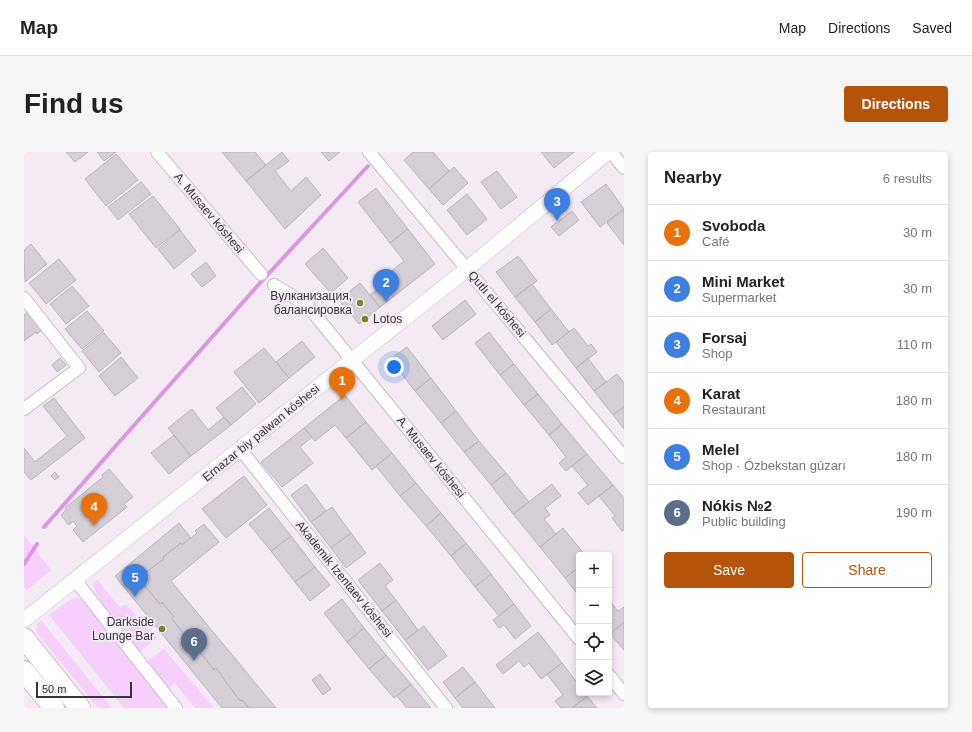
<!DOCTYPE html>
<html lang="en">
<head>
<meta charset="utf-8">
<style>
  :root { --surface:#fff; --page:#f6f6f6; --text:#222; --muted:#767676; --line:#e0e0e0; --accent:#b45309 }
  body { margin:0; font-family:Helvetica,sans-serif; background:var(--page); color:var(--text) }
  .controls { position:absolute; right:12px; bottom:12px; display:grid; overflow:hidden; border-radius:4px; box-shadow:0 2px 6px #0003 }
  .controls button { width:36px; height:36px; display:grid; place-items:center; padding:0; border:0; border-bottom:1px solid var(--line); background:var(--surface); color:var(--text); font:20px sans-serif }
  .scale { position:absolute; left:12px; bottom:10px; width:96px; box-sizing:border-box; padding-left:4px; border:2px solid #383538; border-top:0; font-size:11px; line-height:14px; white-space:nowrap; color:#383538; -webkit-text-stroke:3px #f3eaf4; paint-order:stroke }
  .you { position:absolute; left:370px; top:215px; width:14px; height:14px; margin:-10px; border:3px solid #fff; border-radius:50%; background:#1a73e8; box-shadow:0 0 0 6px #1a73e833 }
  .badge { display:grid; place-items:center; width:26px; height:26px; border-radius:50%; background:var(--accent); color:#fff; font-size:13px; font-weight:700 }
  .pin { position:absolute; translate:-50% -33px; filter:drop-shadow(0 1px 2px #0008) }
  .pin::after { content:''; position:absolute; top:21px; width:14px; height:12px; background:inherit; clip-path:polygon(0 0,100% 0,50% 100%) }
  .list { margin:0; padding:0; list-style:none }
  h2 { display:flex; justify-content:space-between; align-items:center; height:52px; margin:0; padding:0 16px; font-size:17px }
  h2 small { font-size:13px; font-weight:400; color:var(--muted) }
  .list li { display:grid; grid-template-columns:26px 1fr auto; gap:12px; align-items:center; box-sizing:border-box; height:56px; padding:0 16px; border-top:1px solid var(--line) }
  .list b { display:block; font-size:15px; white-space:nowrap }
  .list p { margin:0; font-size:13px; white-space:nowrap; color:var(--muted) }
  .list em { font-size:13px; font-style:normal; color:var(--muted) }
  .actions { display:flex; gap:8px; padding:12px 16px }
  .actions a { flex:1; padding:9px 0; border:1px solid var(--accent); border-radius:4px; text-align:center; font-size:14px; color:var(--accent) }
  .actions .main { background:var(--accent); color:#fff }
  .icon { flex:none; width:22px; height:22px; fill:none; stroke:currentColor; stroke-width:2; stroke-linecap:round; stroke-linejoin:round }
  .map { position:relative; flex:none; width:600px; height:556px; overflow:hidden; border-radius:4px }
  header { display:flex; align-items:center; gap:24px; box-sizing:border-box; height:56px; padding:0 20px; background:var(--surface); border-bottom:1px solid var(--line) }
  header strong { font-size:19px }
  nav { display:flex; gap:22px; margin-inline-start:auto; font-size:14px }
  .intro { display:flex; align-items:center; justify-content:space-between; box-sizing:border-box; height:96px; padding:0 24px }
  h1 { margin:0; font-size:28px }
  .button { padding:10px 18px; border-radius:4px; background:var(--accent); color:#fff; font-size:14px; font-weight:700 }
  main { display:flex; gap:24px; padding:0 24px }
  aside { flex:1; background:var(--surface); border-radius:4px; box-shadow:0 2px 6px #0003 }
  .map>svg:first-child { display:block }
  .green { fill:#f7cffc }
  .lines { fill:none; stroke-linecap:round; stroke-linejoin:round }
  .stream { stroke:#da98e3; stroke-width:4 }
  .building { fill:#d6ced7; stroke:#bcb4bd }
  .minor-casing { stroke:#c5bdc6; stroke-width:14 }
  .tertiary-casing { stroke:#c5bdc6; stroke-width:16 }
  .primary-casing { stroke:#c5bdc6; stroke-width:22 }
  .minor { stroke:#fff; stroke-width:12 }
  .tertiary { stroke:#fff; stroke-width:15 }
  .primary { stroke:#fff; stroke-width:20 }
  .poi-dot { fill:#7f842f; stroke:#f3eaf4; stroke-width:1.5 }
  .labels { text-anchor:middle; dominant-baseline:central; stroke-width:4; stroke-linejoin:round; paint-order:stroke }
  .street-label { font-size:12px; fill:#383538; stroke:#f3eaf4 }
  .poi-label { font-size:12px; fill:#383538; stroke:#f3eaf4; text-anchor:end }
</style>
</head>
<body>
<header>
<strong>Map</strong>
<nav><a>Map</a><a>Directions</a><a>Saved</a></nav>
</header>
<div class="intro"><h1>Find us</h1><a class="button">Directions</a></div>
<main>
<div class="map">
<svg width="600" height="556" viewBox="0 0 600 556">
  <rect width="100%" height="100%" fill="#f3eaf4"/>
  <path class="green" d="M0 383 27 418 3 438 0 435Z
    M73 427 95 455 102 452 133 486 115 500 73 444 69 432Z
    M53 446 60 449 146 556H100L25 463 47 447Z
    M17 468 88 556H74L13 481V472Z
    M140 497 190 556H171L150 530 145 539 123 509Z"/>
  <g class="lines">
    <path class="stream" d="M20 375 236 131 344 14
      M0 412 13 392"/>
  </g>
  <path class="building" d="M42 0H64L51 10Z
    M73 0H92L80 9Z
    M198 0H231L242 13 222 29Z
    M258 0 265 9 251 19 267 39 282 25 297 43 261 77 222 29Z
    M297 0H316L305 9Z
    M389 0H409L425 19 405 37 380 8Z
    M517 0H550L530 16Z
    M92 2 114 28 82 54 61 27Z
    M430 15 444 31 419 53 405 37Z
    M473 19 493 45 477 57 457 30Z
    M117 30 127 42 94 68 84 55Z
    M582 32 600 57 576 75 557 50Z
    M352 36 384 77 366 91 334 50Z
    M443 42 463 67 443 83 423 58Z
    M129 44 156 77 132 96 105 62Z
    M600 57V93L583 71Z
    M548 59 555 68 535 84 527 75Z
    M384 77 411 112 369 145 356 128 380 109 366 91Z
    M156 78 172 99 150 117 134 97Z
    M7 92 23 112 1 130 0 98Z
    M299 96 324 126 307 141 281 112Z
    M494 104 513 129 491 145 472 120Z
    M35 107 52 128 22 152 5 131Z
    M182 110 192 124 178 135 167 122Z
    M336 131 356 155 335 172 315 148Z
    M360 132 369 145 356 155 346 143Z
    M508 132 527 157 511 170 491 145Z
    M48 134 65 154 42 172 26 152Z
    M441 148 452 162 419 188 408 174Z
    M527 157 545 180 528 193 511 170Z
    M6 158 20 176 13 182 12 180 0 189V163Z
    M63 159 80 179 58 197 41 177Z
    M550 176 564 194 567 192 573 200 552 216 532 190Z
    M465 180 490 212 476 223 451 191Z
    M80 181 97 201 75 220 58 199Z
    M278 189 291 205 265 226 252 210Z
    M383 195 407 226 391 239 366 207Z
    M240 196 265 226 235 251 210 220Z
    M97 205 114 226 91 244 75 224Z
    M36 206 42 213 33 220 28 213Z
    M564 206 582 230 570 239 552 216Z
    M490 212 514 242 500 253 476 223Z
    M593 222 600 231V255L589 263 570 239Z
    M407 226 432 259 417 271 391 239Z
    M218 235 232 252 207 273 192 256Z
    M514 242 538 272 525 283 500 253Z
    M321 243 342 270 322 286 311 273 291 289 280 276Z
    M30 246 61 286 7 328 0 320V296L11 310 43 284 19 254Z
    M600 255V277L589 263Z
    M168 257 184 278 200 265 207 273 167 304 144 276Z
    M432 259 455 289 440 300 417 271Z
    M342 270 368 301 348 318 322 286Z
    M538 272 563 302 542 319 535 311 542 305 525 283Z
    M280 276 288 285 276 295 289 311 258 335 237 310Z
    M150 283 167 304 145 322 127 301Z
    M455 289 482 321 467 333 440 300Z
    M368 301 392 331 376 344 352 314Z
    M563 302 589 333 564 353 554 341 564 333 548 314Z
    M85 317 109 345 100 352 103 355 59 390 49 378 53 374 49 369 45 373 37 363 42 358 41 356 79 325 78 323Z
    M31 320 35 325 31 328 27 324Z
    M482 321 505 350 489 362 467 333Z
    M220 324 243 353 202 386 178 357Z
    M392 331 417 361 402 374 376 344Z
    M282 332 302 359 287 370 267 343Z
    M528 332 537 344 521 356 526 363 520 367 532 382 516 395 489 362Z
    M589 333 600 346V378L598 379 588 366 591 364 575 344Z
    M308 355 327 381 307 396 287 370Z
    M245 356 267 384 247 399 225 372Z
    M417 361 442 391 427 404 402 374Z
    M155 371 167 386 158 393 157 391 139 405 140 407 114 426 136 452 138 450 150 465 148 467 162 485 165 483 177 498 175 499 190 518 192 516 216 549 218 548 225 556H198L91 424Z
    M180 372 195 390 147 429 252 556H225L218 548 216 549 192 516 190 518 175 499 177 498 165 483 162 485 148 467 150 465 138 450 136 452 114 426 140 407 139 405 157 391 158 393 173 381 171 379Z
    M539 376 561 403H555V415L541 426 516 395Z
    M327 381 342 401 322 416 307 396Z
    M267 384 291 415 271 430 247 399Z
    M442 391 467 422 451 435 427 404Z
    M356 411 369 428 361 434 372 448 358 459 334 428Z
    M291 415 306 433 286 449 271 430Z
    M555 415V444L541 426Z
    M467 422 490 452 475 464 451 435Z
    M318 447 340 476 323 490 300 461Z
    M372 448 394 478 381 488 358 459Z
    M585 448 594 459 600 455V470L586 482Z
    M490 452 507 474 491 487 480 473 475 476 469 468Z
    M600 470V498L586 482Z
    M400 474 423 504 404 518 381 488Z
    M340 476 362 503 345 517 323 490Z
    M514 480 538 511 517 527 505 511 500 515 495 509 479 522 472 513Z
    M362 503 387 532 370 546 345 517Z
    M538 511 555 533V541H561L563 544 548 556H537L531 549 539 543 523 522Z
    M439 515 451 530 431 546 419 530Z
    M296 522 307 537 299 543 288 528Z
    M451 530 471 556H439L431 546Z
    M387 532 407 556H383L373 544Z
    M563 544 573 556H548Z"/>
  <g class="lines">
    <defs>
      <path id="minor" d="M133 0 237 122
        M345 0 600 305
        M587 0 600 16
        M250 133 283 153 555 487
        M0 146 55 216 0 257
        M217 298 422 556
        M51 428 152 556
        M585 523 600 542"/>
      <path id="tertiary" d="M0 468 443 117 584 0"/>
      <path id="primary" d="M0 486 56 556
        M0 519 30 556"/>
    </defs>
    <use href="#minor" class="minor-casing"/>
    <use href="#tertiary" class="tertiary-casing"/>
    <use href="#primary" class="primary-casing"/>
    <use href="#minor" class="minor"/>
    <use href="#tertiary" class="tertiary"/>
    <use href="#primary" class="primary"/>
  </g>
  <g class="poi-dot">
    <circle cx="336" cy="151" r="4"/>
    <circle cx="341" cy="167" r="4"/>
    <circle cx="138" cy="477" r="4"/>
  </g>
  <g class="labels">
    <g class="street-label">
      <text transform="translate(185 61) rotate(50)">A. Musaev kóshesi</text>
      <text transform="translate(473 152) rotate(50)">Qutlı el kóshesi</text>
      <text transform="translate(237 281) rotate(-39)">Ernazar biy palwan kóshesi</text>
      <text transform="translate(407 305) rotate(51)">A. Musaev kóshesi</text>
      <text transform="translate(320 427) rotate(51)">Akademik Izentaev kóshesi</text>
    </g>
    <g class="poi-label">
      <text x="328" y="144">Вулканизация,<tspan x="328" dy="14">балансировка</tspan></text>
      <text x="349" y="167" text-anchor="start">Lotos</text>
      <text x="130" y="470">Darkside<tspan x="130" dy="14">Lounge Bar</tspan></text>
    </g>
  </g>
</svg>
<div class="controls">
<button>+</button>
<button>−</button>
<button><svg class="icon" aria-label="locate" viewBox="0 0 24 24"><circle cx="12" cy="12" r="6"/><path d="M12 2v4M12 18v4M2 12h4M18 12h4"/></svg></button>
<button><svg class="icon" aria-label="layers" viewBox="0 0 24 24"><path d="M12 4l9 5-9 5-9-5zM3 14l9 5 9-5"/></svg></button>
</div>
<div class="scale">50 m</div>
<div class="you"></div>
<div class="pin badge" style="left:318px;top:248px;background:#e8710a">1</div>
<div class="pin badge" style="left:362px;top:150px;background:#3f7fe0">2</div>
<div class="pin badge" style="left:533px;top:69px;background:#3f7fe0">3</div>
<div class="pin badge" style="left:70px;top:374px;background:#e8710a">4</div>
<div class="pin badge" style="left:111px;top:445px;background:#3f7fe0">5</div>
<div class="pin badge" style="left:170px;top:509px;background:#5c6f8a">6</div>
</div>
<aside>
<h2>Nearby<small>6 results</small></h2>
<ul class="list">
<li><span class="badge" style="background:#e8710a">1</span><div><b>Svoboda</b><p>Café</p></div><em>30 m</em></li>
<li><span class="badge" style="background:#3f7fe0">2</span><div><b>Mini Market</b><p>Supermarket</p></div><em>30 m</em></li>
<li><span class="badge" style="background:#3f7fe0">3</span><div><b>Forsaj</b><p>Shop</p></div><em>110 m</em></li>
<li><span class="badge" style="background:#e8710a">4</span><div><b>Karat</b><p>Restaurant</p></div><em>180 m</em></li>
<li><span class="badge" style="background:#3f7fe0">5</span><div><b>Melel</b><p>Shop · Ózbekstan gúzarı</p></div><em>180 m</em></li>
<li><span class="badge" style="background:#5c6f8a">6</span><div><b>Nókis №2</b><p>Public building</p></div><em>190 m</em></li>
</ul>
<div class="actions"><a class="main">Save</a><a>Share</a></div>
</aside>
</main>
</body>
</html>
